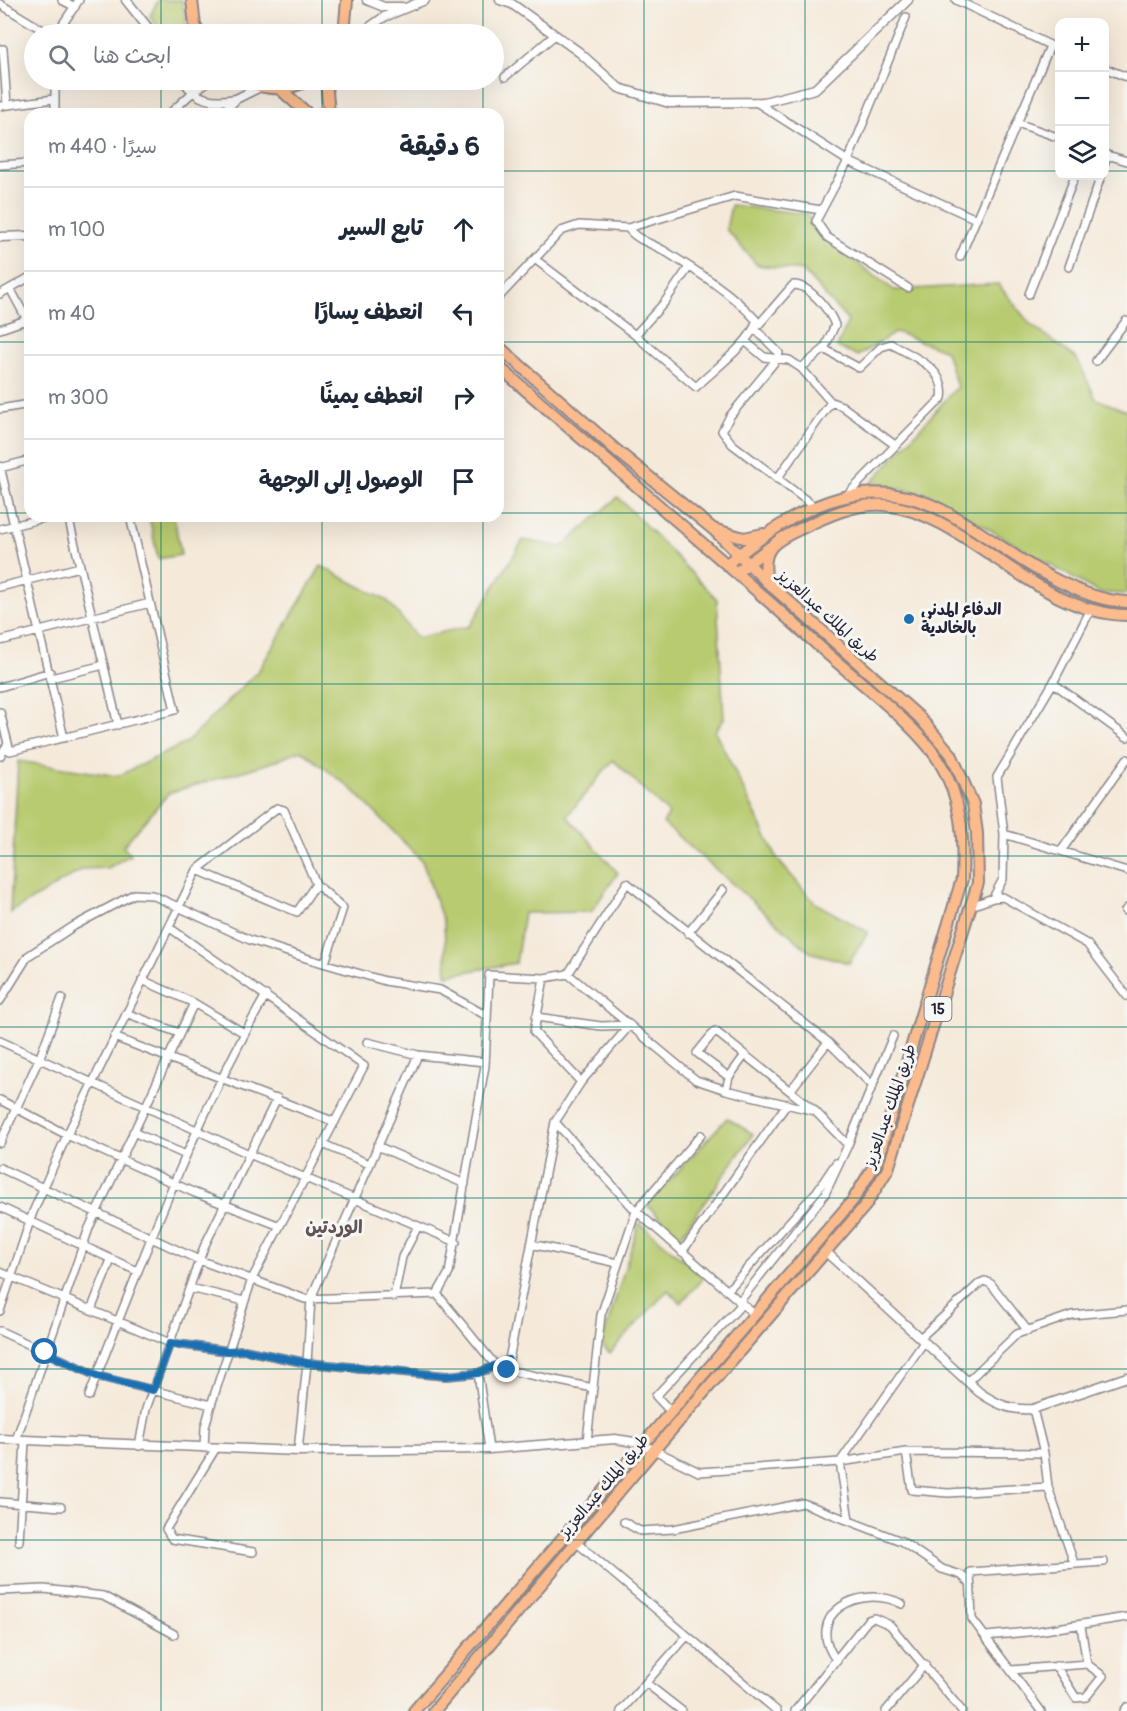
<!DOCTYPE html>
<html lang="ar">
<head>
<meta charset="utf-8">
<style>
  :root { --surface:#fff; --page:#f2f2f3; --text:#1f2937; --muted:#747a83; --line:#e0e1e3 }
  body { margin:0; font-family:Pangolin,"Playpen Sans Arabic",sans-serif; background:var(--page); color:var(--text); direction:rtl }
  .controls { position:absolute; right:18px; top:18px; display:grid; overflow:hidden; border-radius:12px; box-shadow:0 6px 24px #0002 }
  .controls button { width:54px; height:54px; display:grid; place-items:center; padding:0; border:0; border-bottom:2px solid var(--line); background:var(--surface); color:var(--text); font:30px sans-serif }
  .stop { position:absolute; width:18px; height:18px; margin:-14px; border:4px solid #1f6fb2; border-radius:50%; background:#fff }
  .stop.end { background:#1f6fb2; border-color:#fff; box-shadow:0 2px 6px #0008 }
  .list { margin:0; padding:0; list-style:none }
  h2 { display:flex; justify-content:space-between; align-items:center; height:78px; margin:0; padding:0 24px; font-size:26px }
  h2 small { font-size:20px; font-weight:400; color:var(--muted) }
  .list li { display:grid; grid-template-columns:39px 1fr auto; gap:18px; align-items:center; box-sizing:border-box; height:84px; padding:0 24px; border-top:2px solid var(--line) }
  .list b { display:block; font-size:22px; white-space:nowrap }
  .list em { font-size:20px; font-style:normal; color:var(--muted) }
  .icon { flex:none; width:33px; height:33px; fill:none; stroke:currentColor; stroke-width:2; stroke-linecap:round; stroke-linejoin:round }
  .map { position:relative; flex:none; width:1127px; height:1711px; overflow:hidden; direction:ltr }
  .search { position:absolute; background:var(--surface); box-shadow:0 6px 24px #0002; left:24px; top:24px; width:480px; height:66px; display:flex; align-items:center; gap:15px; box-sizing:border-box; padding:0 21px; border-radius:33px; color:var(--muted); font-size:22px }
  .panel { position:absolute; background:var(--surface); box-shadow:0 6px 24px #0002; left:24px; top:108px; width:480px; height:414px; border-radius:18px; direction:rtl }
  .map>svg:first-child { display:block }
  .green { fill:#b8cb6f; stroke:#6d7655; stroke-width:1.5 }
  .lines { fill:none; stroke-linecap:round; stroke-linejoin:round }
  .minor-casing { stroke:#8c868a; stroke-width:10 }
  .tertiary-casing { stroke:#8c868a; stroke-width:11 }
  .primary-casing { stroke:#8c868a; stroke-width:14 }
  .trunk-casing { stroke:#8c868a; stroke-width:14 }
  .minor { stroke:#fff; stroke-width:7 }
  .tertiary { stroke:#fff; stroke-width:8 }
  .primary { stroke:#fbbb8d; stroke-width:10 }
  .trunk { stroke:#fbbb8d; stroke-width:10 }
  .route { stroke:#1f6fb2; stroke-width:8 }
  .grid { fill:none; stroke:#0f766e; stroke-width:1.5; stroke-opacity:0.55 }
  .poi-dot { fill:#1f6fb2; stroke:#f6f6f2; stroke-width:2 }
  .labels { text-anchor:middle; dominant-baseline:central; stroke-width:6; stroke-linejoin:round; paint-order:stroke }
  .shield { fill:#f6f6f2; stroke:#626272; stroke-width:1.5 }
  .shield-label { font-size:15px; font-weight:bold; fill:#22223b }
  .poi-label { font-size:16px; font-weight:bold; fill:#22223b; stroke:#f6f6f2; text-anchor:start }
  .street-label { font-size:16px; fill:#22223b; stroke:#f6f6f2 }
  .neighbourhood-label { font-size:18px; font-weight:bold; fill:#645459; stroke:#f6f6f2 }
</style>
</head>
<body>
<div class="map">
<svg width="1127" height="1711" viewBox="0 0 1127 1711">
  <rect width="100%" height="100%" fill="#f6f6f2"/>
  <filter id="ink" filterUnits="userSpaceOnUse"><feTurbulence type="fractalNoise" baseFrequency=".0167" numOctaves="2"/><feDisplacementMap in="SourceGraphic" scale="12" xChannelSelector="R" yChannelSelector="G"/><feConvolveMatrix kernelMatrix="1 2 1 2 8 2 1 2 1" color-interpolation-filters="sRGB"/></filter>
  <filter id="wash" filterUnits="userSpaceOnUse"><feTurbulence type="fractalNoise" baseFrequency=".008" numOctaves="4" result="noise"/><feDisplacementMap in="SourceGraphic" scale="24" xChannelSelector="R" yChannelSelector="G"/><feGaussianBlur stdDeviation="1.35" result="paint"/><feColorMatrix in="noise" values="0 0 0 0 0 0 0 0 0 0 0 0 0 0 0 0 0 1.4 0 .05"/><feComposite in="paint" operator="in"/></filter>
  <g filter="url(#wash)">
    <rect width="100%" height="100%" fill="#f5eada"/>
    <path class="green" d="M158 0H182L189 34H163L150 16Z
      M731 205 807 214 818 234 894 290 998 284 1030 324 1077 359 1096 399 1127 411V594L1099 593 928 494 871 483 957 387 946 351 896 332 858 356 837 347 848 321 803 271 757 265 726 229Z
      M618 497 717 599 724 719 715 731 778 860 815 903 868 932 849 963 810 952 663 823 669 814 613 760 567 816 618 873 591 912 524 913 516 963 447 975 444 924 422 861 353 790 301 750 270 763 169 793 123 846 130 855 108 868 83 869 10 913 18 761 118 776 186 743 259 670 321 566 388 601 417 638 470 626 523 540 562 547Z
      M149 516H174L181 555 158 559Z
      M727 1118 753 1134 680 1237 647 1205Z
      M639 1223 704 1277 681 1303 668 1290 610 1353 601 1345Z"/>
  </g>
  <g filter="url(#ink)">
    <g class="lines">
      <defs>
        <path id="minor" d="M62 0 75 7
          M956 0 1060 50
          M0 4 49 34
          M906 17 848 161 816 221 827 237 908 288
          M56 34 79 0
          M0 49H3L7 105
          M1104 68 1127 77
          M505 77 555 35
          M55 80V114
          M756 102 848 161 976 219
          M0 106 54 99
          M169 114 192 93
          M1017 123 1060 138
          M1104 154 1127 161
          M1104 164 1108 155
          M0 165 30 163
          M960 257 1050 46
          M536 260 635 335 696 387C712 371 754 341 756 320 731 292 695 270 663 250 651 243 636 240 628 228
          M1069 267 1101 176
          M11 290 27 320 30 335
          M0 294 30 277
          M1029 294 1075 176
          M498 298 561 231 579 225 628 228 735 196 821 210
          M0 329 29 319
          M635 335 664 303 689 267
          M745 341 764 357 789 360 801 368 831 402 842 406 895 445
          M1096 361 1126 321
          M801 368 824 349 859 368 881 347 891 344C913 356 947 369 942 398L847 495
          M0 409 30 404
          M0 466 64 738
          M0 468 30 460
          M777 479 831 402
          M815 507 732 444 722 431 730 416 777 359 779 353 755 329 793 285C809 284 830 311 835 325L824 349
          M68 516 118 725
          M0 529 52 516
          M0 587 80 567
          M1090 611 1053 683 997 777 1004 834 1003 879 993 898 1003 897 1087 944 1127 996
          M0 641 150 603
          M51 678 104 665
          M1053 683 1127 737
          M0 687 50 672
          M0 712 10 751 175 710 130 516
          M0 756 8 744
          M1004 834 1127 871
          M1061 851 1127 759
          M197 870 297 912 316 884
          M971 906 993 898
          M1125 911 1127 908
          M170 928 364 1066 252 1279 211 1405 205 1427 204 1448
          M688 933 723 890
          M568 974 627 883 828 1042 873 1086
          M544 978 534 1032 581 1082
          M0 1001 28 956 74 926 134 894 152 895 250 940 309 959 385 981 440 990 487 1016
          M194 1003 244 1033
          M126 1013 179 1033
          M536 1017 601 1026 630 1025
          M114 1037 335 1122
          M0 1041 249 1154 456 1242
          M367 1042 418 1055 485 1062
          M729 1077 697 1053 715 1031 815 1111 848 1145 825 1194 739 1302
          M726 1090 729 1077 745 1055
          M790 1091 828 1042
          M0 1100 67 1135 195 1193 280 1226
          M555 1122 636 1211 754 1314
          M133 1132 186 1155
          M0 1143 40 1057 62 998
          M323 1144 369 1164
          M377 1146 465 1184
          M847 1147 893 1036
          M0 1168 199 1260 305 1299 437 1294 449 1273 485 1066 489 975 544 978 568 974 696 1080 726 1090 815 1111
          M0 1207 137 1271
          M531 1244 618 1263
          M682 1252 787 1104
          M0 1272 170 1343 228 1351 244 1350 307 1363 446 1376 478 1373 509 1360
          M190 1288 244 1301
          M727 1291 817 1191 836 1163
          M437 1294 496 1366
          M394 1297 402 1257 417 1228
          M91 1310 111 1260
          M0 1311 33 1212 67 1135 197 870 277 808 284 810 316 884 343 908 325 963
          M0 1331 97 1376 211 1405
          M920 1338 980 1283 985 1281 991 1284 1028 1331
          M478 1373 489 1449
          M968 1381 1017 1334 1072 1315 1127 1310
          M593 1388 507 1370 555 1122 581 1082 630 1025
          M89 1396C142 1260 193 1123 266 995
          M1033 1409 1044 1453 1048 1487 1074 1563
          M670 1411 656 1396 742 1304
          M16 1440 89 1228 194 1003 142 980
          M587 1441 601 1315 636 1211 701 1135
          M139 1446 146 1409 204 1247 277 1098
          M216 1448 166 1529 172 1539 253 1552
          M654 1450 699 1472 840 1462 906 1452 1044 1453
          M298 1451 307 1363 311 1298 418 1055
          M906 1452 912 1490 948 1493 1048 1487
          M0 1502 61 1507
          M849 1520 840 1462 924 1342
          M624 1522 640 1531 673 1529 803 1503 901 1541 942 1569 961 1575 970 1583
          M19 1541 25 1442
          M576 1542 777 1711
          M0 1591 44 1589 103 1596 174 1634
          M986 1636 1038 1631 1127 1617
          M837 1661C801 1615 860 1582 902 1604
          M1056 1666 1076 1698 1086 1697 1103 1676 1087 1664
          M1011 1670 1087 1664 1081 1626
          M646 1683 682 1711
          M621 1711 687 1636
          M795 1711 868 1620 874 1618 890 1625 962 1711
          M886 1711 925 1664
          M1041 1711 972 1619 970 1572 1104 1562
          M1124 1711 1127 1707"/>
        <path id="tertiary" d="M126 0 153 34
          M367 0 384 7H402
          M500 0 512 4 579 52 619 88 669 103 764 102 815 89 908 0
          M360 34 384 17 425 0
          M183 80C198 101 211 103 236 99
          M192 93 209 80
          M222 114 236 99 260 87
          M0 237 30 236
          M826 1252 979 1392C996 1404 1011 1411 1033 1409L1127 1377
          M0 1439 298 1451 489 1449 615 1439 634 1442 654 1450"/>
        <path id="primary" d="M713 529 744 538 763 534
          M728 563C793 512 859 468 942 510 975 527 1005 551 1038 570 1064 585 1096 601 1127 602
          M737 572 770 547
          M767 582C761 551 770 543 798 530 823 518 855 502 884 505 969 513 1032 613 1127 615"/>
        <path id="trunk" d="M192 0 195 26 200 34
          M344 34 347 0
          M240 80C265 89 284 93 309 80
          M326 80 329 114
          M279 88 308 114
          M414 1711 853 1200 877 1161 962 879C964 837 962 799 939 761 916 724 854 678 821 648 714 552 606 460 498 366
          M434 1711 654 1450 865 1206 888 1169 978 883 977 833 973 804 951 754 919 717 767 582 713 529 616 450 498 346"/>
      </defs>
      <use href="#minor" class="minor-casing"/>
      <use href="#tertiary" class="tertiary-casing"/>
      <use href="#primary" class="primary-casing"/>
      <use href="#trunk" class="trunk-casing"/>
      <use href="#minor" class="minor"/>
      <use href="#tertiary" class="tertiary"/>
      <use href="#primary" class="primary"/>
      <use href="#trunk" class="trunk"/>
    </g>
  </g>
  <g class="lines" filter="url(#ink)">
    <path class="route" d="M45 1352 97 1376 153 1390 170 1343 228 1351 244 1350 307 1363 446 1376 478 1373 508 1360 507 1370"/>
  </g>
  <path class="grid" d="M161 0V34M322 0V34M483 0V34M644 0V1711M805 0V1711M966 0V1711M161 80V114M322 80V114M483 80V114M0 171H30M498 171H1060M1104 171H1127M0 342H30M498 342H1127M0 513H30M498 513H1127M161 516V1711M322 516V1711M483 516V1711M0 684H1127M0 856H1127M0 1027H1127M0 1198H1127M0 1369H1127M0 1540H1127"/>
  <circle class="poi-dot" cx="909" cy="619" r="6"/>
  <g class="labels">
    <rect class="shield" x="924.5" y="997" width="27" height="24" rx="4.5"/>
    <g class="shield-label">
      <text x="938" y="1009">15</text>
    </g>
    <g class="poi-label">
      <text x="921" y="610">الدفاع المدني<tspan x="921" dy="18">بالخالدية</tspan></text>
    </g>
    <g class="street-label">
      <text transform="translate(828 616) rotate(42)">طريق الملك عبدالعزيز</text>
      <text transform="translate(890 1106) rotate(-71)">طريق الملك عبدالعزيز</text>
      <text transform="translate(604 1486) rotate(-50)">طريق الملك عبدالعزيز</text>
    </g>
    <g class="neighbourhood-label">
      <text x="334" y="1227">الوردتين</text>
    </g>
  </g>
</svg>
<div class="controls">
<button>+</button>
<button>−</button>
<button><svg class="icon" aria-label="layers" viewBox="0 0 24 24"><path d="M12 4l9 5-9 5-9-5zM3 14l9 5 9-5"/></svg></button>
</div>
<div class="stop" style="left:45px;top:1352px"></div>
<div class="stop end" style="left:507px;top:1370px"></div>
<div class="search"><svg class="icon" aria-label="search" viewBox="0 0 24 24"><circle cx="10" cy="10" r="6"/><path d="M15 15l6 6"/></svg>ابحث هنا</div>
<section class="panel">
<h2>6 دقيقة<small>سيرًا · 440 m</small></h2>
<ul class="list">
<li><svg class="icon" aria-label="ahead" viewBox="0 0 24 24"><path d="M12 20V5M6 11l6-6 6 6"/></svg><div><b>تابع السير</b></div><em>100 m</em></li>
<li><svg class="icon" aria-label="left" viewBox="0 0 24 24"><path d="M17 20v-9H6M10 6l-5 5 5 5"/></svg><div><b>انعطف يسارًا</b></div><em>40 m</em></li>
<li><svg class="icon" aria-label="right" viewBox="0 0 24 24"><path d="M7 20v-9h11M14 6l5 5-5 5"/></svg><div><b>انعطف يمينًا</b></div><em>300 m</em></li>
<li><svg class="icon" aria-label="arrive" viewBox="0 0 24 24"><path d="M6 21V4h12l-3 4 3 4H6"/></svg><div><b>الوصول إلى الوجهة</b></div></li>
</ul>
</section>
</div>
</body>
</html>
